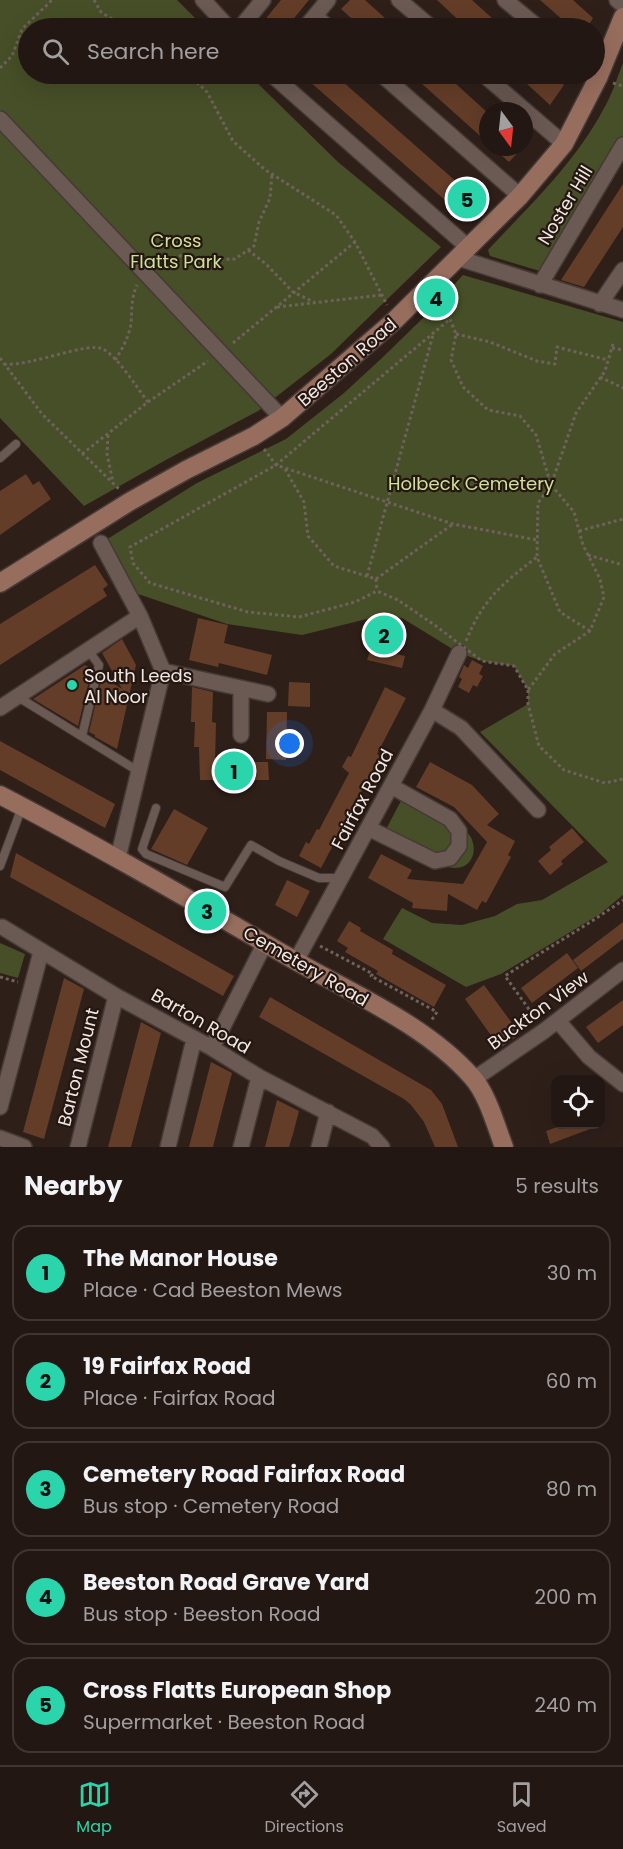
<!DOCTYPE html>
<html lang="en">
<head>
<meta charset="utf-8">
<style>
  :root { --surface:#221713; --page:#2a201c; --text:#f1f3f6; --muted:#a29fa0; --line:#3f3633; --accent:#2bd5ac }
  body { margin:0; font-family:Poppins,sans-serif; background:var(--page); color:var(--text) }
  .controls { position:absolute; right:18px; bottom:18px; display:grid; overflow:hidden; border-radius:12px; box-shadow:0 6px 24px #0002 }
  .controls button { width:54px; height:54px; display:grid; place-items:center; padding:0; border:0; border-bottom:2px solid var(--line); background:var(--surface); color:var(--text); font:30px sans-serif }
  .compass { position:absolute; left:479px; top:102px; width:54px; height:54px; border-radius:50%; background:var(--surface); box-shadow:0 6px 24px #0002; rotate:165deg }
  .you { position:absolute; left:290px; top:744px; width:21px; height:21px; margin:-15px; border:4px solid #fff; border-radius:50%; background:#1a73e8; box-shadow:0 0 0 9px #1a73e833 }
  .badge { display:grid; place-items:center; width:39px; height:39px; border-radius:50%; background:var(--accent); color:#111; font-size:20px; font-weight:700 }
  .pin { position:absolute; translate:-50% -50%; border:3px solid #fff; box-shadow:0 2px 6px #0006 }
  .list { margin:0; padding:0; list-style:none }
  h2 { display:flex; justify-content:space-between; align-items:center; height:78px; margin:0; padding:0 24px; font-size:26px }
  h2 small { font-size:20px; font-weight:400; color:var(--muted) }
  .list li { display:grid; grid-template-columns:39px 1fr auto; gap:18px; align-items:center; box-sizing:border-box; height:96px; margin:0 12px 12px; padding:0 12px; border:2px solid var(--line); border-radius:18px }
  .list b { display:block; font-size:22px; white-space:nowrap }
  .list p { margin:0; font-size:20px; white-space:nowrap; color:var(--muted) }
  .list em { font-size:20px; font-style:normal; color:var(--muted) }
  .icon { flex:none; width:33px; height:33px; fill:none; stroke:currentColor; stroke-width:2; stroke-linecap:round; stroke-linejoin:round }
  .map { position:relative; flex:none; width:623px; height:1147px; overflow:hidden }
  .search { position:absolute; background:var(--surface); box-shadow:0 6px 24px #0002; left:18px; right:18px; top:18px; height:66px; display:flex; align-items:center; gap:15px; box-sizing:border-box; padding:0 21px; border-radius:33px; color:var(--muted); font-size:22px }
  .sheet { height:618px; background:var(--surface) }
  nav { display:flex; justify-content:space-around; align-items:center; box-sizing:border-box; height:84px; border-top:2px solid var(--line); background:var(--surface); font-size:16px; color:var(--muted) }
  nav a { display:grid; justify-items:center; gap:3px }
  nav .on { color:var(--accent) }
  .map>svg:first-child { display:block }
  .green { fill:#464f27 }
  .building { fill:#643d28 }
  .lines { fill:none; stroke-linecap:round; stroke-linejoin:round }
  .lane-casing { stroke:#453a36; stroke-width:10 }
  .street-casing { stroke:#453a36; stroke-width:18 }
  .secondary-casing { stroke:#453a36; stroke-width:21 }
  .path { stroke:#6f615c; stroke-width:3; stroke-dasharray:3 3; stroke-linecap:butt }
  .lane { stroke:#6b5a53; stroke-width:8 }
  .street { stroke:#6b5a53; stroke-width:15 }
  .secondary { stroke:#976d5d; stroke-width:18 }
  .poi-dot { fill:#2bd5ac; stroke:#241610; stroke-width:2 }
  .labels { text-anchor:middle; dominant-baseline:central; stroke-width:4.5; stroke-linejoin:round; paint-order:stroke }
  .street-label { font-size:18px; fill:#f0e6e2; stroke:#241610 }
  .park-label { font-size:18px; fill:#cfe099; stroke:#241610 }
  .poi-label { font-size:18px; fill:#f0e6e2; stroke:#241610; text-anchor:start }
</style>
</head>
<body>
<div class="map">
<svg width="623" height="1147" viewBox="0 0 623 1147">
  <rect width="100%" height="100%" fill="#2e1f19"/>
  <path class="green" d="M0 0H177L205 28H28V74H248L338 162 441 247 331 354 258 411 164 461 84 506 0 418Z
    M623 63V138L540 271 490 256 488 250C529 206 574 164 603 110 612 95 617 78 623 63Z
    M463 275 623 322V895L600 914 501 974 466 987 383 939 402 908 432 923 462 925 495 916 517 904 542 900 608 862 480 732 528 704V690L514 666 482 661 459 653 402 618 379 616 302 635 227 624 126 590 101 543 197 483 286 439 344 393 383 357 424 317Z
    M403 797 466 831C479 843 476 868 455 868 440 868 399 841 384 833Z
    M0 943 25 954 18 978 0 973Z"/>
  <path class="building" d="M281 0H309L286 28H258Z
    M350 0H365L396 28H362L341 9Z
    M437 0H472L503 28H467Z
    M540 0H573L593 18 587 28H572Z
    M301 74H334L476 199 462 215Z
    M411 74H445L488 113V143Z
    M516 74H552L564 85 550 105Z
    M492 147H523L509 162Z
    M623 184V227L584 287 561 280Z
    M26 474 33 485 39 481 51 499 0 535V491Z
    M95 565 108 585 103 589 107 596 0 665V624Z
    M375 617 399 623 392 653 405 656 402 668 367 660 371 648 368 647Z
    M198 618 228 625 224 643 272 655 267 675 219 663 218 667 189 660Z
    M122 639 136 665 117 749 95 737V735L89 732 102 676 122 689 102 653Z
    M472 660 483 666 479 674 483 676 477 687 473 685 469 693 458 687 462 679 459 677 464 665 468 668Z
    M85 665 92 669 78 726 33 699Z
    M289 682 310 683V707L288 706Z
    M192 687 213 692 212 722 216 723 215 762H268L269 780H200L199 747H194L195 722H191Z
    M385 687 406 698 377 754 380 756 321 868 299 856 306 842 309 844 317 829 319 830 349 773 342 767 348 756 351 757Z
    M267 712H287L286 760 266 759Z
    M0 741 115 804 105 828 0 770Z
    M430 762 472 785 499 814 487 825 515 841 508 855 511 857 486 903 482 901 477 910 448 894 447 911 412 908 413 903 368 878 381 854 412 870 407 879 463 884 487 842 454 807 416 787Z
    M174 809 208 828 187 865 151 849Z
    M572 828 584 842 561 861 563 864 550 875 538 861 551 850 549 847Z
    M16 853 234 976 223 996 10 877Z
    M287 880 310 891 297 917 275 905Z
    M349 921 361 928 360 931 393 950 392 954 446 985 434 1007 376 974 378 971 345 952 348 948 337 941Z
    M623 922V939L581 971 573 960Z
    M567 953 578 968 532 1003 521 988Z
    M64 978 84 989 44 1139 23 1132Z
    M484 985 520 1034 500 1048 465 999Z
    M270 997 431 1090 442 1104 458 1147H435L424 1122 411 1105 404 1099 259 1017Z
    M623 1000V1025L598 1043 586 1027Z
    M141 1022 161 1033 157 1048 131 1147H108Z
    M211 1062 232 1073 221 1115 213 1147H189Z
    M277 1100 299 1111 293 1134 289 1147H265Z
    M563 1125H598V1126L550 1144 546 1131Z"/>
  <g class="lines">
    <defs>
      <path id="lane" d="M0 458 16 444
        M18 697 138 771
        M82 736 99 665 88 650
        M156 808 142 849 146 854 225 887 251 845 279 861 319 878H340
        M0 866 22 807"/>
      <path id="street" d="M203 0 229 28
        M399 0 432 28
        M505 0 539 28
        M617 0 623 5
        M315 16 329 28
        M240 28 263 0
        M305 28 328 0
        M271 74 469 248
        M381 74 520 196
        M483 74 564 144
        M0 119 282 418
        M458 258 623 310
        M540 285 623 145
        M600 304 623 270
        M101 543 140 616 163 671 118 858
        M163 671 268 694
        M0 708 140 616
        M432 710 461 728 538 810
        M241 735V688
        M368 828 435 861 450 858 459 846V831L450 819 391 786
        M2 927 116 996 212 1048 259 1077 372 1136 382 1147
        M296 961 432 710 459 653
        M558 1021 589 1057 623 1084
        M212 1048 265 943
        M474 1079 544 1031 623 970
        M0 1107 41 952
        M0 1138 24 1147
        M78 1147 116 996
        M168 1147 194 1039
        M241 1147 259 1077
        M319 1147 328 1112"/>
      <path id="secondary" d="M0 583 129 502 186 470 254 436 282 418 395 320 520 196 564 144 598 78 623 17
        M0 795C100 847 197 904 294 960 353 994 426 1025 472 1077 487 1093 496 1126 504 1147"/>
    </defs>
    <use href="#lane" class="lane-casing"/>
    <use href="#street" class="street-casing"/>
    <use href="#secondary" class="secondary-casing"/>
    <path class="path" d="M94 0 101 12 126 28
      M0 68 12 56 22 29 52 0
      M188 74 207 92 233 141 264 169 336 215 355 242 387 305
      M613 83 623 86
      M248 250 266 264 293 292 314 302
      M156 262 159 260 185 255 210 260 235 259 254 246 259 222 270 198 272 174
      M277 307 382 295
      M450 319 456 334 451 360 463 387 488 410 520 416 536 435 551 485 574 512 583 545 600 579 604 597 590 631 555 654 528 690 514 666 482 661 436 626 398 600 377 591 355 602 299 617 248 612 150 583 133 563 130 547 276 465Z
      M456 334 490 342 537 361 555 364 557 347 608 360
      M233 343 355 242
      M612 348 623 350
      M0 358 42 414 119 489
      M115 360C122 350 129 336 131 324 132 310 131 298 137 285
      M4 364C30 367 88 341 103 349 119 358 137 388 148 402
      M600 377 623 388
      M108 435 107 454 113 482
      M264 449 276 465 453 524 537 540
      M82 454 148 402 208 361
      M285 469 304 502 308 536 334 566 376 579 453 524
      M579 531 623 519
      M588 555 623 565
      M367 576 433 335
      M376 579 377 591
      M590 631 560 612 537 557 538 503 551 485 576 413 605 371 613 344
      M466 641C483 599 502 584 537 557
      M528 690V704L539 746 564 770 605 783 623 779
      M320 946 373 974 371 976 437 1012 431 1021
      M0 977 18 982
      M536 1019 505 976C544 950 585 927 623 900"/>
    <use href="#lane" class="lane"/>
    <use href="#street" class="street"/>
    <use href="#secondary" class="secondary"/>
  </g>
  <circle class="poi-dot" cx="72" cy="685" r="6"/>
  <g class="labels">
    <g class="street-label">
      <text transform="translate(565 205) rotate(-59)">Noster Hill</text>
      <text transform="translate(347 362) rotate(-41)">Beeston Road</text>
      <text transform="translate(362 799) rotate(-62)">Fairfax Road</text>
      <text transform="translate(306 966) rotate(30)">Cemetery Road</text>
      <text transform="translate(538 1010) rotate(-36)">Buckton View</text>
      <text transform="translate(201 1021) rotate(30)">Barton Road</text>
      <text transform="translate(78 1067) rotate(-76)">Barton Mount</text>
    </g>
    <g class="park-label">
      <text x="176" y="240">Cross<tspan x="176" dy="21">Flatts Park</tspan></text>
      <text x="471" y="483">Holbeck Cemetery</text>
    </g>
    <g class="poi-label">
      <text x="84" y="675">South Leeds<tspan x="84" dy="21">Al Noor</tspan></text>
    </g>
  </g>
</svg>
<div class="controls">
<button><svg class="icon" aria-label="locate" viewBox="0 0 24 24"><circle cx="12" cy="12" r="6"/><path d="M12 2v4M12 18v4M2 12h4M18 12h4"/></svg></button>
</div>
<svg class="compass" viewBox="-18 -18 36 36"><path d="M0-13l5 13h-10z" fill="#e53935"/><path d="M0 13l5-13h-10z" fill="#a29fa0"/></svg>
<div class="you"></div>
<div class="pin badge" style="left:234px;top:771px">1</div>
<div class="pin badge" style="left:384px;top:635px">2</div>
<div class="pin badge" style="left:207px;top:911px">3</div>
<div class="pin badge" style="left:436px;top:298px">4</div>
<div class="pin badge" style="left:467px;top:199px">5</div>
<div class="search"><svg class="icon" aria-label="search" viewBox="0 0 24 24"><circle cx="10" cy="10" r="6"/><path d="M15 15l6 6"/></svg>Search here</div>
</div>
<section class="sheet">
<h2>Nearby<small>5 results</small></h2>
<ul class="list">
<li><span class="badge">1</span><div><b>The Manor House</b><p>Place · Cad Beeston Mews</p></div><em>30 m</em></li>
<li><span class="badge">2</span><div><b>19 Fairfax Road</b><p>Place · Fairfax Road</p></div><em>60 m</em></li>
<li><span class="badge">3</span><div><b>Cemetery Road Fairfax Road</b><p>Bus stop · Cemetery Road</p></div><em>80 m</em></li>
<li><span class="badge">4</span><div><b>Beeston Road Grave Yard</b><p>Bus stop · Beeston Road</p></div><em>200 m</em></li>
<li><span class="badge">5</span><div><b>Cross Flatts European Shop</b><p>Supermarket · Beeston Road</p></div><em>240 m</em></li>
</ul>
</section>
<nav>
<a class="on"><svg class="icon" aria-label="map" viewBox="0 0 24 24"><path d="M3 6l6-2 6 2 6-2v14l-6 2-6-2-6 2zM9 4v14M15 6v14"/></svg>Map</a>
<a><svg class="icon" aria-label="directions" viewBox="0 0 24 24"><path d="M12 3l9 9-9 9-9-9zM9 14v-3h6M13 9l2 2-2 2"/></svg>Directions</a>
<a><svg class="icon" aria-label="saved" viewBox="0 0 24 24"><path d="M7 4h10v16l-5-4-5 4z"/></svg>Saved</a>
</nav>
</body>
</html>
